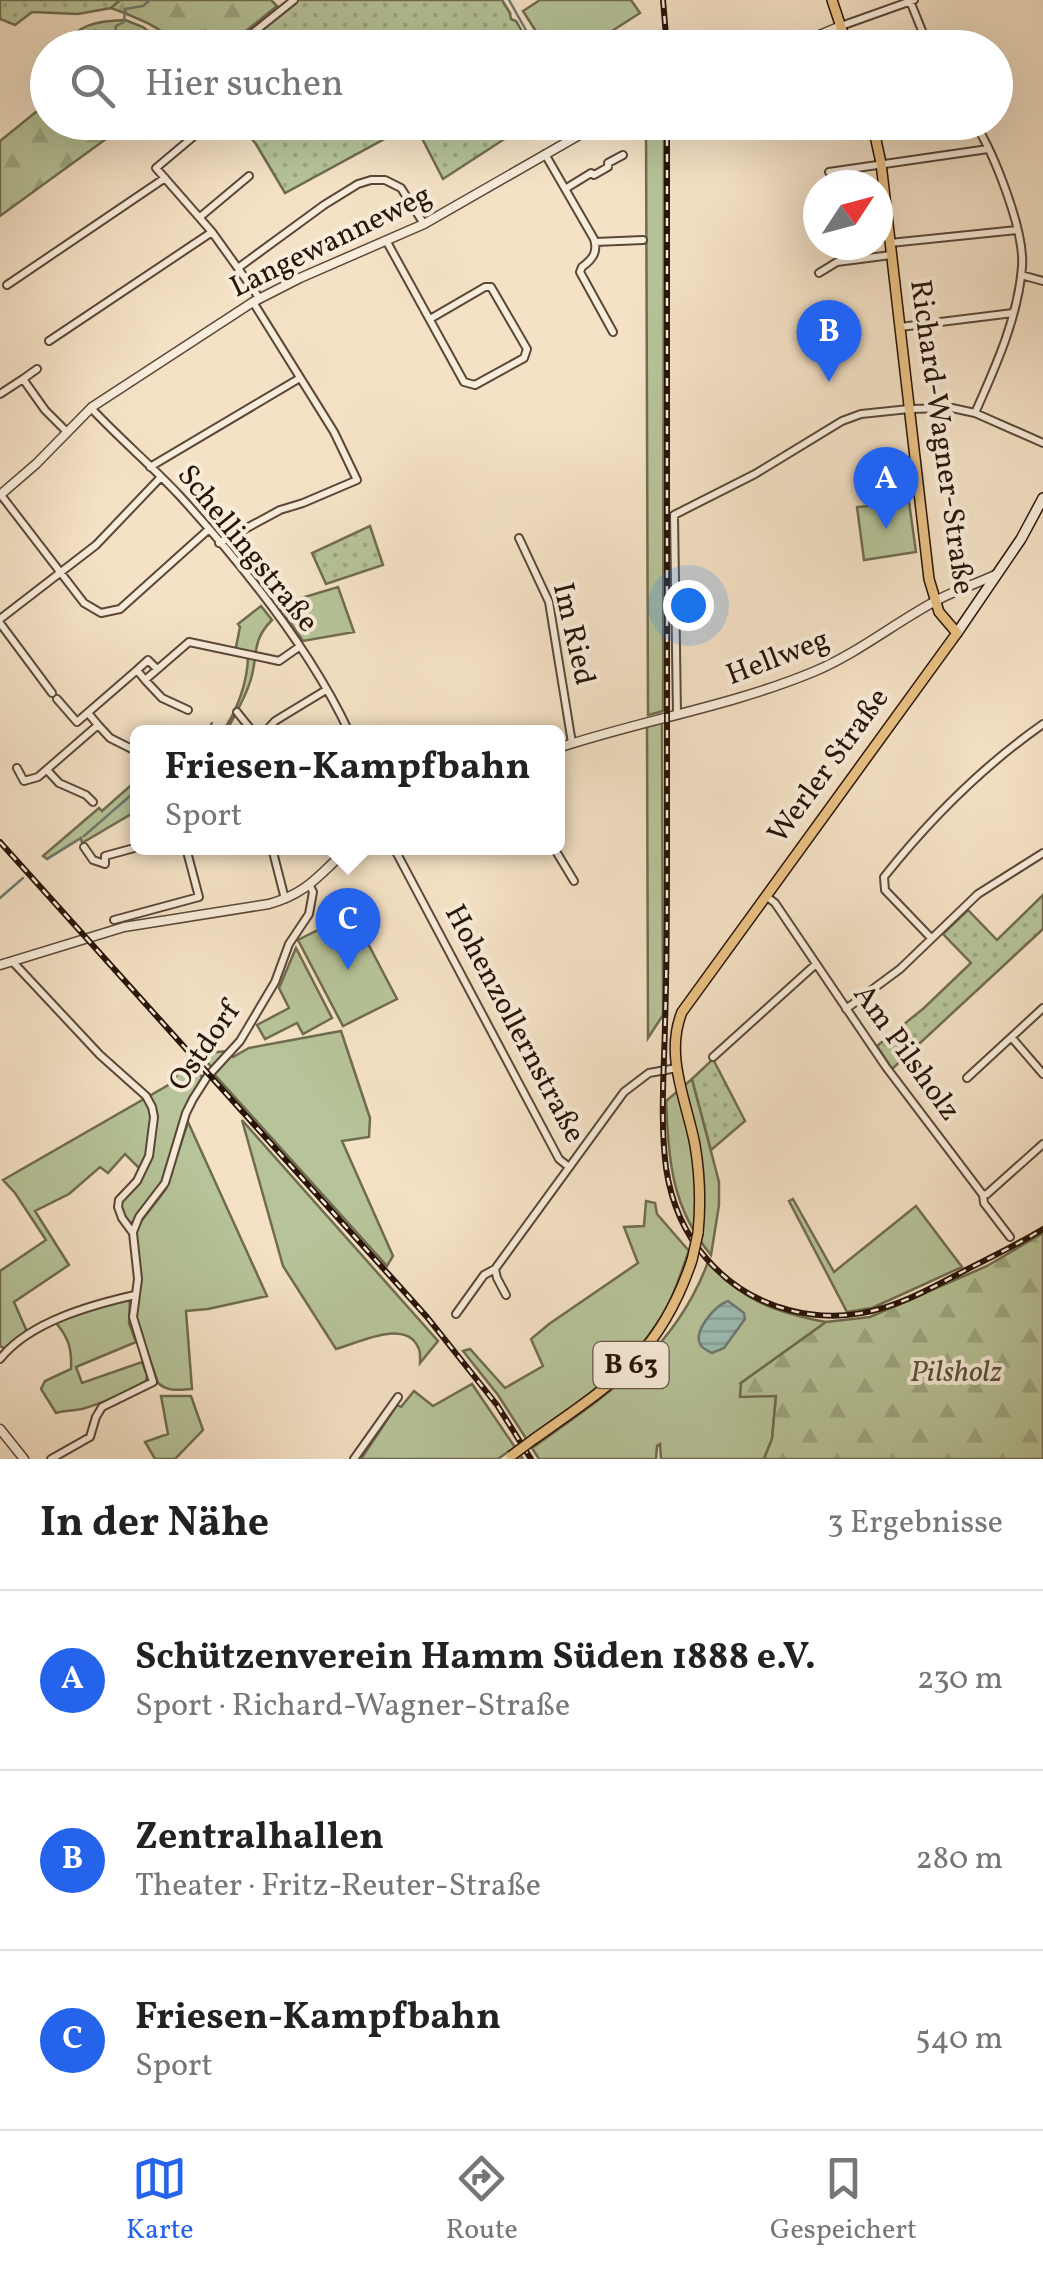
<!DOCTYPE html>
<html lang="de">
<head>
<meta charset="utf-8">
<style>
  :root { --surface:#fff; --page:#f6f6f6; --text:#222; --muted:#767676; --line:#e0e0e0; --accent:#2563eb }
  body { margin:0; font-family:Vollkorn,serif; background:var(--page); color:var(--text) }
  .compass { position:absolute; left:803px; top:170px; width:90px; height:90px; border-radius:50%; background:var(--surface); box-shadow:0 10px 40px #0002; rotate:54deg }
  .you { position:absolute; left:688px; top:605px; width:35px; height:35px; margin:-25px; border:8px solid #fff; border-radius:50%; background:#1a73e8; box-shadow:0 0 0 15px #1a73e833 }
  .badge { display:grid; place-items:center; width:65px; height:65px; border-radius:50%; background:var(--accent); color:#fff; font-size:32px; font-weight:700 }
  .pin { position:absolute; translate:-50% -82px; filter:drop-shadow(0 2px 5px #0008) }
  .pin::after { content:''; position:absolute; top:52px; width:35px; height:30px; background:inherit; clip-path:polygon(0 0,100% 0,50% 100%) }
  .popup { position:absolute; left:130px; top:725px; width:435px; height:130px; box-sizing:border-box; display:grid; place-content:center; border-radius:15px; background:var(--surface); filter:drop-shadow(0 2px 8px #0005); font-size:32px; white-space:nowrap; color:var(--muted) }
  .popup b { font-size:38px; color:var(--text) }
  .popup::after { content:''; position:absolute; left:50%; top:100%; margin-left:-20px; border:20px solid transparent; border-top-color:var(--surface) }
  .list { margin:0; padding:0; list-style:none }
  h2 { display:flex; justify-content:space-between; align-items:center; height:130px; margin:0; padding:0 40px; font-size:42px }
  h2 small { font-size:32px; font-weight:400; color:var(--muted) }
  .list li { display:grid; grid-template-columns:65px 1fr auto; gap:30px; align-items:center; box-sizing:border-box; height:180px; padding:0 40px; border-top:2px solid var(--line) }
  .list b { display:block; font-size:38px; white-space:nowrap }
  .list p { margin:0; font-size:32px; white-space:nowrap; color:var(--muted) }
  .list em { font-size:32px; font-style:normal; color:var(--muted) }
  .icon { flex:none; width:55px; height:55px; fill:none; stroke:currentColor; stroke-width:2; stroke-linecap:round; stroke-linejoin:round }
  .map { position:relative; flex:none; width:1043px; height:1459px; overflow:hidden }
  .search { position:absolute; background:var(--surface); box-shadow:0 10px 40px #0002; left:30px; right:30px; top:30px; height:110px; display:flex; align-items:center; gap:25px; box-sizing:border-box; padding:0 35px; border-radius:55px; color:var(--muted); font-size:38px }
  .sheet { height:670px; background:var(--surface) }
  nav { display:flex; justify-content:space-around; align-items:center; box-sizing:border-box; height:140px; border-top:2px solid var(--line); background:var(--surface); font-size:28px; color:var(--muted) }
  nav a { display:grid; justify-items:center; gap:5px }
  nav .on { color:var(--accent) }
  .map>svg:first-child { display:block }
  .grass { fill:#b7c499; stroke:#706c50; stroke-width:2.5 }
  .forest { fill:url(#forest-firs); stroke:#706c50; stroke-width:2.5 }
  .park { fill:url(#park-dots); stroke:#706c50; stroke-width:2.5 }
  .water { fill:url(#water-rules); stroke:#6e7a70; stroke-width:2.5 }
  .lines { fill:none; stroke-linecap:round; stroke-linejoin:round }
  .stream { stroke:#6e7a70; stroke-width:2.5 }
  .minor-casing { stroke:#5b4738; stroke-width:10 }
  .tertiary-casing { stroke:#5b4738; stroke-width:11 }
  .secondary-casing { stroke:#281308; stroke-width:12 }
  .primary-casing { stroke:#281308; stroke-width:12 }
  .minor { stroke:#f8ecda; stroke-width:6 }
  .tertiary { stroke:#f8ecda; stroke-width:8 }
  .secondary { stroke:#f8ecda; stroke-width:9 }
  .primary { stroke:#eac183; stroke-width:9 }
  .rail-casing { stroke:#281308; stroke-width:6 }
  .rail { stroke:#f8ecda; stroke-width:2.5; stroke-dasharray:8; stroke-linecap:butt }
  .primary-bridge-casing { stroke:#281308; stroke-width:12; stroke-linecap:butt }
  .primary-bridge { stroke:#eac183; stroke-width:9 }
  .labels { text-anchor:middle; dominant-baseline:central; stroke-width:8; stroke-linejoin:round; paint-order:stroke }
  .shield { fill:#f8ecda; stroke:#665447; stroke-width:2.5 }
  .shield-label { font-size:28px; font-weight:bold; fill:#281308 }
  .street-label { font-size:30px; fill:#281308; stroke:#f8ecda }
  .park-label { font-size:30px; font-style:italic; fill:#5a513b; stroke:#f8ecda }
</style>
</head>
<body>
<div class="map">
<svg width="1043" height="1459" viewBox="0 0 1043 1459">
  <defs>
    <pattern id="forest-firs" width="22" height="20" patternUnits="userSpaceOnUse" patternTransform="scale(2.5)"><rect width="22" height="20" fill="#b7c499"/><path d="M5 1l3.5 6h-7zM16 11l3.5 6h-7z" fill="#9da882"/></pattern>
    <pattern id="park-dots" width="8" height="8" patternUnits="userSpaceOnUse" patternTransform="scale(2.5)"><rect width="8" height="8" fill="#b7c499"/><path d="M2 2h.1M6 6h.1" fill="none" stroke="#9da882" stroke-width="1.8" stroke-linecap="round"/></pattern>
    <pattern id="water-rules" width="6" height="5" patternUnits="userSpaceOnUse" patternTransform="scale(2.5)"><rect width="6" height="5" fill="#9cbeb5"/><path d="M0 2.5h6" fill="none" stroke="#86a29a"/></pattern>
  </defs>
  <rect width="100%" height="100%" fill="#f5e2c6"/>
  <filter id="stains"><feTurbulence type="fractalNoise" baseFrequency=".002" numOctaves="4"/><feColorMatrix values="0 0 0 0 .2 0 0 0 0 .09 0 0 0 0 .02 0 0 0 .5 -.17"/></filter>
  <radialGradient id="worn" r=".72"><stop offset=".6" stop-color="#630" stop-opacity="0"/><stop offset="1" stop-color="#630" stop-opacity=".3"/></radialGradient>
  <path class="grass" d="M540 0H631L640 13 587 47H546L523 11Z
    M646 123H664L663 711 648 715Z
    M909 502 916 552 864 560 857 507Z
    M338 587 354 632 303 641 278 605Z
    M261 606 272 620C250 642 259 656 250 682 245 698 236 713 228 728L225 732H222C237 712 248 681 248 655L235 652 240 627 238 624Z
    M662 722 663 1015 648 1038 647 724Z
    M138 779V810L82 843 81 838 47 859 43 856 99 808 102 811Z
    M352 913 397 999 343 1026 298 940Z
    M296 948 332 1018 303 1034 297 1023 265 1039 257 1025 289 1008 279 988Z
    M341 1031 370 1118 369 1137 342 1141 393 1256 387 1266 214 1074 212 1067 198 1054 227 1051 233 1057 249 1048Z
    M188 1061 202 1077 183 1116 161 1185 130 1225 121 1208V1202L138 1182 153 1138 141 1170 125 1154 108 1173 100 1167 69 1194 35 1211 69 1265 14 1302 28 1334 6 1349 0 1346V1271L46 1240 15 1193 3 1180 170 1084Z
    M692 1079 719 1182V1205L711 1255C671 1207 669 1161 666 1101Z
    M242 1120 438 1341 420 1363C420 1357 421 1352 418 1347 405 1318 356 1344 336 1349L283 1266Z
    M188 1122 267 1296 208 1309 186 1311 192 1389C179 1390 168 1392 158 1383L135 1317 136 1228 166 1189Z
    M793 1199 834 1272 916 1206 962 1267 872 1308 847 1312 789 1201Z
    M646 1201 655 1203 657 1214 689 1251C680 1275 673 1300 658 1322 626 1372 575 1405 527 1440L498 1395 463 1351 470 1349 505 1388 543 1366 531 1339 549 1324 638 1263 624 1227 644 1226Z
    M708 1262C741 1300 777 1313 826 1322L741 1383 776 1395 772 1439 764 1459H661L660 1444 657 1446 656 1459H539L532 1448C607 1394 674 1353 708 1262Z
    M130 1299 129 1323 136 1342 76 1367 82 1383 142 1362 147 1375 146 1381C126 1392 104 1403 82 1409 73 1411 65 1410 56 1413L41 1389 45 1381 71 1369C72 1350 69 1338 56 1323L85 1310Z
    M472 1384 523 1459H511L513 1457 509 1451 498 1459H361L397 1405 401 1407 414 1391 433 1406Z
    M161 1396H191L203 1430 175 1459H155L145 1442 168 1434Z"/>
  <path class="forest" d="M120 0H271L277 6 226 47 181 48C160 26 138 18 111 8Z
    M125 20 143 27 169 47H58C82 25 92 21 125 20Z
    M47 103 48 122 128 123 0 216V141Z
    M1043 1233V1459H764L772 1439 776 1396 740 1397 741 1383 826 1322 870 1317 987 1266Z"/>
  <path class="park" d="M0 0H120L111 8 78 14 32 12 15 25 0 19Z
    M298 0H502L510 13 511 19 516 21 531 47 237 48Z
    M238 123H529L443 179 414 123 285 193 256 144Z
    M370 526 383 565 326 584 312 553Z
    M1043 895V929L892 1069 877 1046 924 1008 971 963 943 934 968 910 997 940Z
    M713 1059 745 1121 711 1150 692 1079Z"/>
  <path class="water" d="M728 1301 744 1313 745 1319 724 1348 712 1353C707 1350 700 1348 699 1341 696 1328 716 1305 728 1301Z"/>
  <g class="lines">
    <path class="stream" d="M509 0 536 48
      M95 48 115 32 116 26 124 22 125 9 143 6 150 0
      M208 729 212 723
      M204 732H205
      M84 836 138 789
      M47 859 79 839
      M0 898 23 878"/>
    <defs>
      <path id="minor" d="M910 1 929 48
        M841 26 914 0
        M234 48 294 0
        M974 122C994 153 1025 231 1022 267 1018 318 995 368 975 413
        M206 126 156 168 212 232 260 299
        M545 154 594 239C598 252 593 259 582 267L580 272 613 332
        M829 172 988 149
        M565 189 591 173 594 175 608 167V163L623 155
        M200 217 249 176
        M387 242 464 382 475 385 524 358 527 349 491 287H485L430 319
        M595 242 643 240
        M890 243 1017 230
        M238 268 324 205 358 184 371 180H385L401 188 424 224
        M819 273 837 262 891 255
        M1021 275 1043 281
        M7 285 165 178
        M900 327 1013 313
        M49 341 212 232
        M23 379 37 369
        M0 394 23 379 45 410 67 432
        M91 408C119 438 151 465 179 495 241 563 310 648 349 732
        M150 467 300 378
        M1 495 84 603 101 613 120 609 208 530
        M519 538 549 602 572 743
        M219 543 280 510 303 503 357 480 334 432 253 302
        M0 619 96 545 161 477
        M0 623 52 693
        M137 670 148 660 157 669
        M145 680 162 698 188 710
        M57 699 77 722 137 670 145 680 189 642 279 661 299 647
        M237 712 253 732
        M677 715 674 515 755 474 842 421 861 414 909 409 952 408 975 413 1043 443
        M98 725 110 738 138 752
        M265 732 275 721 326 690
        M17 768 24 781 38 777 98 725 88 713
        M47 770 59 783 86 795 93 802
        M84 847 93 860 105 864V856L138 847
        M272 848 285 899
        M394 848 559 1159 569 1167
        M554 848 574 881
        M766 896 775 903 886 1067 983 1195 984 1203 1010 1237
        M114 920 199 897 186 848
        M931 938 885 890 884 877C930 819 982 767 1043 724
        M12 961 100 1055 146 1096 152 1107 154 1117 149 1156 137 1181 119 1200 118 1207 122 1218 133 1233 138 1279 133 1317 153 1382 102 1407 96 1417 90 1437 51 1459
        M846 1009 900 969 978 894 1043 853
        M1012 1038 1043 1074
        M713 1057 816 964
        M967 1078 1043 1008
        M983 1195 987 1194 1043 1144
        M133 1232 139 1217 165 1183 186 1113 193 1099 207 1077 240 1041 275 982 289 944 309 914 313 892 310 886
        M495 1269 497 1278 506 1295
        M456 1314 484 1275 495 1269 624 1092 649 1073 677 1068
        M0 1359C29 1322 91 1305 135 1295
        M354 1459 398 1397"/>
      <path id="tertiary" d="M788 48 841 26
        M0 495 36 464 92 407 253 302 300 278 424 224 602 122
        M558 748C643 720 731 706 813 672 856 654 892 625 932 603 952 591 974 585 995 575
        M0 965 124 927 269 904C309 893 320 873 349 848
        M0 1429 24 1459"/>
      <path id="secondary" d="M957 633 1021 539 1043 498"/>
      <path id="primary" d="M832 0 848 48
        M698 1233C701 1203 700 1175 695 1145 687 1102 664 1056 682 1012L957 633 939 612 929 579 881 163 872 122
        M534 1439C612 1384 660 1356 692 1260"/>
    </defs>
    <use href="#minor" class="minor-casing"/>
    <use href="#tertiary" class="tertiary-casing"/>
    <use href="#secondary" class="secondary-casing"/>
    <use href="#primary" class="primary-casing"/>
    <use href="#minor" class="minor"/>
    <use href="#tertiary" class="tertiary"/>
    <use href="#secondary" class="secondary"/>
    <use href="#primary" class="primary"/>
    <defs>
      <path id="rail" d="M663 0 667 48
        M667 122C667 364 667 606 667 848 667 907 667 965 665 1024 664 1072 660 1121 666 1168 671 1201 684 1233 706 1258 750 1310 822 1328 886 1307 912 1299 937 1285 962 1272 989 1258 1017 1245 1043 1229
        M0 842 427 1317 497 1405 531 1459"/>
    </defs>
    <use href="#rail" class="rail-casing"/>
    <use href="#rail" class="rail"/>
    <defs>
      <path id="primary-bridge" d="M692 1260 698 1233
        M511 1456 534 1439"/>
    </defs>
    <use href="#primary-bridge" class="primary-bridge-casing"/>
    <use href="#primary-bridge" class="primary-bridge"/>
  </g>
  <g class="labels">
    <rect class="shield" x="593.5" y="1342" width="75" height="46" rx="8"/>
    <g class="shield-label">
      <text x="631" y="1365">B 63</text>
    </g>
    <g class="street-label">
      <text transform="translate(331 242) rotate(-26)">Langewanneweg</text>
      <text transform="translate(941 437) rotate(82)">Richard-Wagner-Straße</text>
      <text transform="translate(247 549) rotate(51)">Schellingstraße</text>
      <text transform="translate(573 634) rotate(77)">Im Ried</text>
      <text transform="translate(778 658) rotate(-21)">Hellweg</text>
      <text transform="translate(829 766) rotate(-54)">Werler Straße</text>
      <text transform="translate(514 1024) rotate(62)">Hohenzollernstraße</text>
      <text transform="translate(205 1047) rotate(-55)">Ostdorf</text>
      <text transform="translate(906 1053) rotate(54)">Am Pilsholz</text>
    </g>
    <g class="park-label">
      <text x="956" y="1373">Pilsholz</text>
    </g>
  </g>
  <rect width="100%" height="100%" filter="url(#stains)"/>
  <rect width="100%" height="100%" fill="url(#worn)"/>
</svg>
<svg class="compass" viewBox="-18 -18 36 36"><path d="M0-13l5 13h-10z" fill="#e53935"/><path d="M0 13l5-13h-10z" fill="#767676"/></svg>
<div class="you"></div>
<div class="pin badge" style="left:886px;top:529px">A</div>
<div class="pin badge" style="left:829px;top:382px">B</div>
<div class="pin badge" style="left:348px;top:970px">C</div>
<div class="popup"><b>Friesen-Kampfbahn</b>Sport</div>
<div class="search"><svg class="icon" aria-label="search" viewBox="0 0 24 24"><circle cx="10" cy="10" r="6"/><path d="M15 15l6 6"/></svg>Hier suchen</div>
</div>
<section class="sheet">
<h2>In der Nähe<small>3 Ergebnisse</small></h2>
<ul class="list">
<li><span class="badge">A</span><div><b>Schützenverein Hamm Süden 1888 e.V.</b><p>Sport · Richard-Wagner-Straße</p></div><em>230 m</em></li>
<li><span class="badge">B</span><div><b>Zentralhallen</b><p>Theater · Fritz-Reuter-Straße</p></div><em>280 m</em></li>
<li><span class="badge">C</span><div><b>Friesen-Kampfbahn</b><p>Sport</p></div><em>540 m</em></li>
</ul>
</section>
<nav>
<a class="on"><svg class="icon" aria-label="map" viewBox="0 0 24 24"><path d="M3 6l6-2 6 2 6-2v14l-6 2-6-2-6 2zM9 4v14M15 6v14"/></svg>Karte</a>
<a><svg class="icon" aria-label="directions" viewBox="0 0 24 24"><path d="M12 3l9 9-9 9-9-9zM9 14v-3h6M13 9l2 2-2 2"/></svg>Route</a>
<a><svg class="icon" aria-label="saved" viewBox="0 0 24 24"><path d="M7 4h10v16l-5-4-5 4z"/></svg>Gespeichert</a>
</nav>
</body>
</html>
